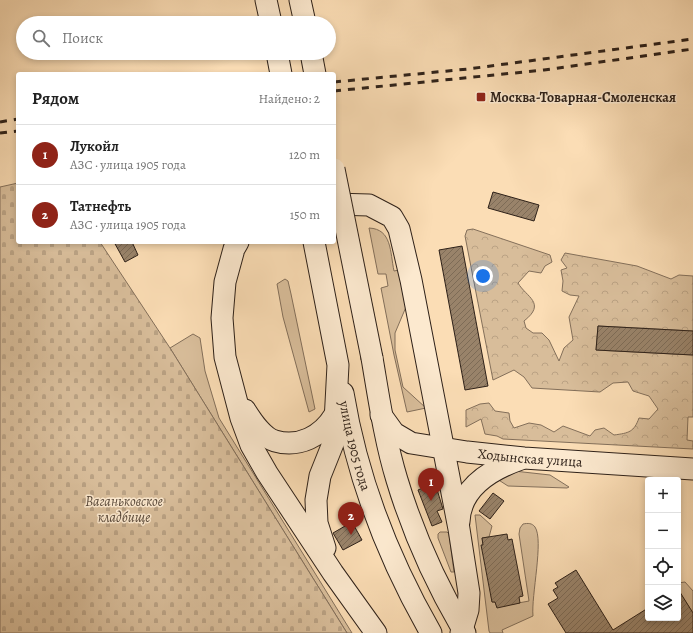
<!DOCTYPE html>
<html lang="ru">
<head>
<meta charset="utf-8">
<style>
  :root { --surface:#fff; --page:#f6f6f6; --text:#222; --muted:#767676; --line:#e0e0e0; --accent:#8f2418 }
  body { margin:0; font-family:Alegreya,serif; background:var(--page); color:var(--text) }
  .controls { position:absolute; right:12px; bottom:12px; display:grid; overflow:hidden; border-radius:4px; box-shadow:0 2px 6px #0003 }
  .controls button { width:36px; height:36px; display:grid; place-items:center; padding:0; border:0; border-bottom:1px solid var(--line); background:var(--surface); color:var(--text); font:20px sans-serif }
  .you { position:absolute; left:483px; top:276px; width:14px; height:14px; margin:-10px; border:3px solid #fff; border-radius:50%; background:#1a73e8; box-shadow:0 0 0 6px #1a73e833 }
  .badge { display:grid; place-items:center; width:26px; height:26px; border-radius:50%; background:var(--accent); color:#fff; font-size:13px; font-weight:700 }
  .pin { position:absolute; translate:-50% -33px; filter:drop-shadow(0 1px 2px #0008) }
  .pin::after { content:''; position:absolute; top:21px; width:14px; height:12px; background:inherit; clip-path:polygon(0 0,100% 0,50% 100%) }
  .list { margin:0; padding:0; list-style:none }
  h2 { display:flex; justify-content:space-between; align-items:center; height:52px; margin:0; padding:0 16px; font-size:17px }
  h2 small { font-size:13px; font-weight:400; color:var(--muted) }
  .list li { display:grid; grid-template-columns:26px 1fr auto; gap:12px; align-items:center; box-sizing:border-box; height:60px; padding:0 16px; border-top:1px solid var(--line) }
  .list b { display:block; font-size:15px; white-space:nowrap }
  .list p { margin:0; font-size:13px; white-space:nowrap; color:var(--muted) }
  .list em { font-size:13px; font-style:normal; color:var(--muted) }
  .icon { flex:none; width:22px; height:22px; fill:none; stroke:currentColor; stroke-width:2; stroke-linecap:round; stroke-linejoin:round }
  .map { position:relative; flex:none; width:693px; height:633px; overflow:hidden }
  .search { position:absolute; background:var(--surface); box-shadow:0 2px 6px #0003; left:16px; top:16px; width:320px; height:44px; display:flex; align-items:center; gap:10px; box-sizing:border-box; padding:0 14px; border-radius:22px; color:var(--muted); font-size:15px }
  .panel { position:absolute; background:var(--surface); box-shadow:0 2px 6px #0003; left:16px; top:72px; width:320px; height:172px; border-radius:4px }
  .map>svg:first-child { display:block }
  .grass { fill:#d8bd9a; stroke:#836f5a }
  .forest { fill:url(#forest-crowns); stroke:#836f5a }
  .cemetery { fill:url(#cemetery-stones); stroke:#836f5a }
  .building { fill:url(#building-hatch); stroke:#2e2119 }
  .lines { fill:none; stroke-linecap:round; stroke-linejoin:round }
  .secondary-casing { stroke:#2e2119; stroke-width:23 }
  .secondary { stroke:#fce9cf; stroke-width:21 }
  .rail { stroke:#2e2119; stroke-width:3; stroke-dasharray:7 7; stroke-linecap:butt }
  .secondary-bridge-casing { stroke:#2e2119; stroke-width:23; stroke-linecap:butt }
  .secondary-bridge { stroke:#fce9cf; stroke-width:21 }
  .poi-dot { fill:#8f2418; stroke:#fce9cf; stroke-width:1.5 }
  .labels { text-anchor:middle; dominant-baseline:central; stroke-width:3; stroke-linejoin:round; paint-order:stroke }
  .poi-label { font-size:14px; font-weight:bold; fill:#2e2119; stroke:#fce9cf; text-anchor:start }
  .street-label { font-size:14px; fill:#2e2119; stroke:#fce9cf }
  .park-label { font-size:14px; font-style:italic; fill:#584839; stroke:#fce9cf }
</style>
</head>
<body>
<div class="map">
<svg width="693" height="633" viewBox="0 0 693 633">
  <defs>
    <pattern id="forest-crowns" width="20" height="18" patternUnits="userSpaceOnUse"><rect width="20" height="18" fill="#d8bd9a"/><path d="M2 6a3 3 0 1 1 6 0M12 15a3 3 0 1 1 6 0" fill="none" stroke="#baa284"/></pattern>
    <pattern id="cemetery-stones" width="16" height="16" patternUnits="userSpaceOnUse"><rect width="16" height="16" fill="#d8bd9a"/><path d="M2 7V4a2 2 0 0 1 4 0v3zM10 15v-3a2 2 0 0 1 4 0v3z" fill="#baa284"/></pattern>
    <pattern id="building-hatch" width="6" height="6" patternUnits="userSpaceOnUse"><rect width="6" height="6" fill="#99836a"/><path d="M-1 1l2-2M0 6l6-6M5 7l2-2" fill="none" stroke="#7d6b56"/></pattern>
  </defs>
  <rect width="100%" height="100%" fill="#fbddb5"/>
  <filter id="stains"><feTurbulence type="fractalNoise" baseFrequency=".005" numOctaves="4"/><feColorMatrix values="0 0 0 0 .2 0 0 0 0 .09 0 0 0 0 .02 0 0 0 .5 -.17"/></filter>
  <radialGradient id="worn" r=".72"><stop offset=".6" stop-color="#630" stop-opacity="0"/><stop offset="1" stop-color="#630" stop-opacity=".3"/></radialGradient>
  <path class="grass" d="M369 228C392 229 390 252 394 271L399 270 406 307 395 333V350L403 387 426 408 407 412 394 355 381 288 388 286 386 274H378Z
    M285 279 288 281 291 294 315 409 309 412 283 317 277 284Z
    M193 334 200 338 205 371 219 418 352 633H347L170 348Z
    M514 471 550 475 569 487 567 488 508 486 494 477Z
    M475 515H480L492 526 489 537 482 538 492 602H495L497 607 529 601 519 534 520 528 523 524C528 523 532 523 535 527 544 540 531 596 533 616L502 630 503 633H490L489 631Z
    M440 532H447L449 534 454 572H451L438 538V534Z
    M685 582 693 591V613L678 590V583Z"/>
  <path class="forest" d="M473 229 550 255 552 262 545 266 541 273 529 271 518 283C526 297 547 303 524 321L526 328 533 333H542L549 340 559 361 564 348 573 340 569 317 579 296 570 295 562 291 563 281 561 270 567 268 561 260 565 253 637 266 671 279 679 275 693 276V331L598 326 596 350 693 355V417H688L687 440 693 441V449L503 439 497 436 485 434 481 419 466 427V410L480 404 489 403 495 411 509 413 510 421 514 428 529 423 541 425 554 432 563 426 590 436 595 430 604 428 614 435C629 433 634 432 639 418L649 419 658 409 649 396 633 391 628 382 613 383 600 392 532 388 524 377 514 370 493 380 465 236 467 230Z"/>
  <path class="cemetery" d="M18 183V242H100L170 348 347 633H0V187Z"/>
  <path class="building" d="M493 192 539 205 534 221 488 208Z
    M114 242H132L138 255 125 262Z
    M462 246 488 386 465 390 439 250Z
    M598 326 693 331V355L596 350Z
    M435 483 443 509 437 511 442 522 432 526 418 490Z
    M493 493 504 501 490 519 479 511Z
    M352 522 362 540 343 550 333 533Z
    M507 534 508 540 512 539 523 596 519 597 520 603 497 608 495 602H492L481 545H483L482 538Z
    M576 570 613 630 648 608V618H678V589L693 613V633H566L548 604 558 598 553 590 558 587 555 583Z"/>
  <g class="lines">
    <defs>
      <g id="secondary">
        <path d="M266 0 271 23"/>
        <path d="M300 0 305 23"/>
        <path d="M277 53 281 74"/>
        <path d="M311 53 315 74"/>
        <path d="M334 204 369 205 392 217 399 229 411 280 459 529 469 593 468 610 461 633"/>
        <path d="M238 242 234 249 225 282 222 318 225 357 241 418 251 445 267 473 333 573 376 633"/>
        <path d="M314 242 338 365 334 441 320 476 316 500 317 523 325 548"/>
        <path d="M372 358C379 399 385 441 397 480 413 533 437 586 465 633"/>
        <path id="s1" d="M343 393C357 478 388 558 431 633"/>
        <path d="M245 410C252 421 262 437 275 441 299 448 322 436 334 416"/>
        <path id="s2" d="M381 415 394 433 411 443 467 452 524 458 693 469"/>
        <path d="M459 522C460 487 492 469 521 459"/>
      </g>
    </defs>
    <use href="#secondary" class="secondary-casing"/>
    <use href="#secondary" class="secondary"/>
    <path class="rail" d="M334 82 468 69 693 39
      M334 91 544 70 693 49
      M0 122 18 119
      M0 133 18 131"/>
    <defs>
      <path id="secondary-bridge" d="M334 169 372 358"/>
    </defs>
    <use href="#secondary-bridge" class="secondary-bridge-casing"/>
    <use href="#secondary-bridge" class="secondary-bridge"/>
  </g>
  <rect class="poi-dot" x="476" y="92" width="10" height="10" rx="2"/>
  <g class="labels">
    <g class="poi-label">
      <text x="490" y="97">Москва-Товарная-Смоленская</text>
    </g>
    <g class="street-label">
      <text stroke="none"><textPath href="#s1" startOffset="54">улица 1905 года</textPath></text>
      <text stroke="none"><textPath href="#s2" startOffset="162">Ходынская улица</textPath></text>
    </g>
    <g class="park-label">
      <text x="124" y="501">Ваганьковское<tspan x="124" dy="16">кладбище</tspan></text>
    </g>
  </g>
  <rect width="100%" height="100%" filter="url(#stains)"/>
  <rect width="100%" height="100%" fill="url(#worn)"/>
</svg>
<div class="controls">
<button>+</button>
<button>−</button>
<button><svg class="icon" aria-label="locate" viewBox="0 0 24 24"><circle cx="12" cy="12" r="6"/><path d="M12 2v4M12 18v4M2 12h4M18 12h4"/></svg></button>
<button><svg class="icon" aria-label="layers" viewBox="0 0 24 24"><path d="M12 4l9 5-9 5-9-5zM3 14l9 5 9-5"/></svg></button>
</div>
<div class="you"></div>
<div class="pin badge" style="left:431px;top:501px">1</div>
<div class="pin badge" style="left:351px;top:535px">2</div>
<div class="search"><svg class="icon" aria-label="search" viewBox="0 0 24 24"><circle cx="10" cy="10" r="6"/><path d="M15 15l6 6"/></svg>Поиск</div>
<section class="panel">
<h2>Рядом<small>Найдено: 2</small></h2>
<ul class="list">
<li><span class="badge">1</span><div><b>Лукойл</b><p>АЗС · улица 1905 года</p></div><em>120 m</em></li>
<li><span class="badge">2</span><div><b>Татнефть</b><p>АЗС · улица 1905 года</p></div><em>150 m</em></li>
</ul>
</section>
</div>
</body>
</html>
